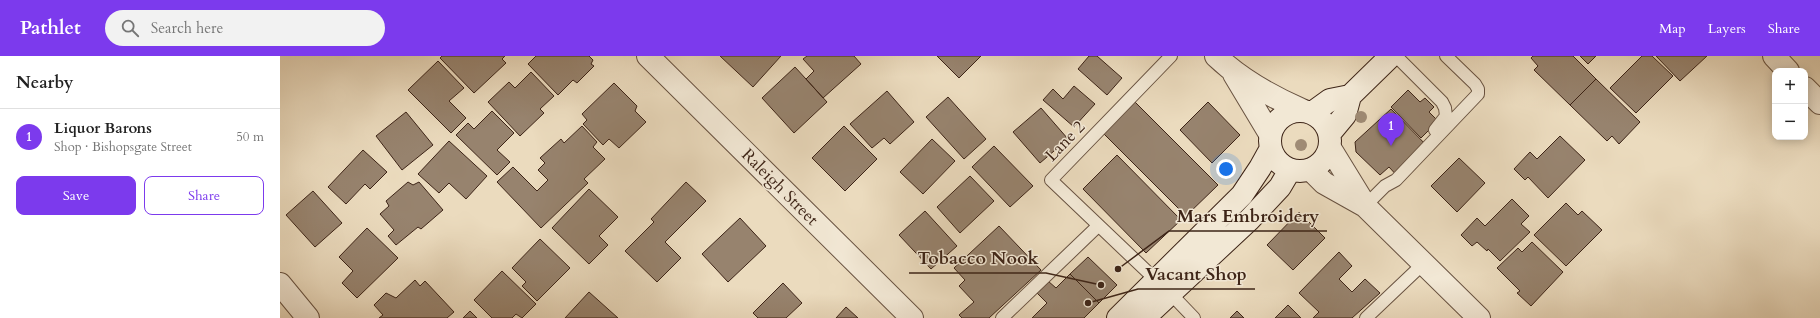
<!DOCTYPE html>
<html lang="en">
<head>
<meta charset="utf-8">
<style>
  :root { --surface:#fff; --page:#f2f2f2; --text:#222; --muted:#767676; --line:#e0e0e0; --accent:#7c3aed }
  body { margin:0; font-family:Cardo,serif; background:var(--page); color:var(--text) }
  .controls { position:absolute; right:12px; top:12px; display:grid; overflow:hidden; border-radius:8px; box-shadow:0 2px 10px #0003 }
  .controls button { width:36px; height:36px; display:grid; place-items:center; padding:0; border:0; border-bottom:1px solid var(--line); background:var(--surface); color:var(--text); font:20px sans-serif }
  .you { position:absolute; left:946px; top:113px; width:14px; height:14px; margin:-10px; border:3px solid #fff; border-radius:50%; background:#1a73e8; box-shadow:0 0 0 6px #1a73e833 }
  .badge { display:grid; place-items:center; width:26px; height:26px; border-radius:50%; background:var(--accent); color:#fff; font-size:13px; font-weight:700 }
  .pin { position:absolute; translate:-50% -33px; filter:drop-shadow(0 1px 2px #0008) }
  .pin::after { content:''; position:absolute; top:21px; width:14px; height:12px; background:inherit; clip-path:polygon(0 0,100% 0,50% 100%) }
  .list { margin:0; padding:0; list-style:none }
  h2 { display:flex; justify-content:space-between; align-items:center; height:52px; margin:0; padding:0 16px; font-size:17px }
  h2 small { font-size:13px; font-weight:400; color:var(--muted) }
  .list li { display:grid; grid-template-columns:26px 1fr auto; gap:12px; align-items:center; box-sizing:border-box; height:56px; padding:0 16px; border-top:1px solid var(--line) }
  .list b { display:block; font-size:15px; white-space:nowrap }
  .list p { margin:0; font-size:13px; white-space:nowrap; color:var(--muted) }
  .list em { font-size:13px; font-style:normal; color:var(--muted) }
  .actions { display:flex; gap:8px; padding:12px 16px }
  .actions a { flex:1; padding:9px 0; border:1px solid var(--accent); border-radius:8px; text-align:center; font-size:14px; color:var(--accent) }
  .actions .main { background:var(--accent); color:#fff }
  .icon { flex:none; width:22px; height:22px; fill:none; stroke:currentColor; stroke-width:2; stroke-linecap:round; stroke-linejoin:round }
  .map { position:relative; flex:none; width:1540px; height:262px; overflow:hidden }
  header { display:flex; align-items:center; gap:24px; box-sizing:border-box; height:56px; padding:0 20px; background:var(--accent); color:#fff }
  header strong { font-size:19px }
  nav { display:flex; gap:22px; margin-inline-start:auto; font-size:14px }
  .search { width:280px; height:36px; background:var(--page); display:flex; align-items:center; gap:10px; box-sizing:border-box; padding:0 14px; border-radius:22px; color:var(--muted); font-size:15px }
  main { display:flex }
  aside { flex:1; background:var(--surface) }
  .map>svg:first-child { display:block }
  .building { fill:#97836e; stroke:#3d2417 }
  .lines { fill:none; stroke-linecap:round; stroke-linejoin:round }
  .lane-casing { stroke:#685241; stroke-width:14 }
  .street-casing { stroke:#685241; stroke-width:24 }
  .secondary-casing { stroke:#3d2417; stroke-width:24 }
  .lane { stroke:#f2e8d5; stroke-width:12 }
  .street { stroke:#f2e8d5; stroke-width:22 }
  .secondary { stroke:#f2e8d5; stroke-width:22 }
  .tree { fill:#9f8b75 }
  .labels { text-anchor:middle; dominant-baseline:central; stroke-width:3; stroke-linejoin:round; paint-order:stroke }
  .street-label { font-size:17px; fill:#3d2417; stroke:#f2e8d5 }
  .leader { fill:none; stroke:#3d2417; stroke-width:1.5 }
  .callout-dot { fill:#3d2417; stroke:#f2e8d5; stroke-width:1.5 }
  .callout-label { font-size:18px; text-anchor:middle; font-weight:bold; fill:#3d2417; stroke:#f2e8d5; stroke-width:3; stroke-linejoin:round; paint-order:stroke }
</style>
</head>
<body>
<header>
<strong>Pathlet</strong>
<div class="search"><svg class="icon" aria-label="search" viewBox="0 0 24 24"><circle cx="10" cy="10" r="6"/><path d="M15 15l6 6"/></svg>Search here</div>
<nav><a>Map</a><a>Layers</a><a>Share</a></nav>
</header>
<main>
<aside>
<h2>Nearby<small></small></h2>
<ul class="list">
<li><span class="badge">1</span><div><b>Liquor Barons</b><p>Shop · Bishopsgate Street</p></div><em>50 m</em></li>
</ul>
<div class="actions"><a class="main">Save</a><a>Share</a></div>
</aside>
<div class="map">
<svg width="1540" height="262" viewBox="0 0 1540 262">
  <rect width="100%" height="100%" fill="#ebdbbe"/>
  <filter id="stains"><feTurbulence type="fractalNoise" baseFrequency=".005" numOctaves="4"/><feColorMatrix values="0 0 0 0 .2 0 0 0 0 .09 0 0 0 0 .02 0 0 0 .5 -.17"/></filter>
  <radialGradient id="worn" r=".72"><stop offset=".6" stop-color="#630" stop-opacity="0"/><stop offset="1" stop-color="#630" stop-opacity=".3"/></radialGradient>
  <path class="building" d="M162 0H225L222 3 226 7 194 37 160 2Z
    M256 0H309L313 4 311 8 314 10 297 27 293 24 278 39 248 8Z
    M440 0H501L473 31Z
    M527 0H574L581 8 543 42 526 23 534 15 523 3Z
    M657 0H701L679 22Z
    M809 0H817L842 22 827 39 798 13Z
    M1253 0H1293L1316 23 1290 49 1254 14 1258 10 1251 2Z
    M1300 0H1316L1308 8Z
    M1362 0H1372L1393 20 1356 57 1330 32Z
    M1376 0H1427L1400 25Z
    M158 5 184 32 169 45 186 62 171 77 128 34Z
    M515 11 547 46 514 77 482 42Z
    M251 16 274 40 260 53 264 57 240 80 208 46 229 26 235 32Z
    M1316 23 1360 66 1339 88 1332 80 1327 85 1290 49Z
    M334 27 357 50 355 55 366 66 339 92 329 83 323 89 303 68 307 64 302 58Z
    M794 30 815 48 794 71 763 44 773 33 783 43Z
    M1128 34 1140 46 1145 42 1154 51 1149 56 1158 65 1141 82 1111 51Z
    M607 35 634 66 610 88 604 82 592 92 570 68Z
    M668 41 706 83 684 103 646 61Z
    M855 46 938 129 906 160 823 77Z
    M928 46 960 79 932 107 900 74Z
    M761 52 788 83 760 107 733 76Z
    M1111 53 1151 94 1120 123 1109 111 1100 119 1076 96 1075 86Z
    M212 55 234 77 217 94 230 106 217 119 176 79 188 67 194 73Z
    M126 56 153 89 122 114 96 80Z
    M302 70 317 86 313 91 325 103 304 123 308 127 261 172 217 126 233 111 257 135 268 124 258 114 265 107 260 102 281 83 284 87Z
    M564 70 597 103 565 135 532 102Z
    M1280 80 1305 104 1268 142 1248 121 1245 124 1234 113 1250 96 1257 103Z
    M652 83 675 105 643 138 620 116Z
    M169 85 207 120 186 143 169 127 159 137 138 118Z
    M714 90 753 130 730 151 692 111Z
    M83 94 107 116 90 133 85 128 66 148 48 131Z
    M837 99 901 164 866 197 803 133Z
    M1179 102 1205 127 1177 156 1151 130Z
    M690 120 714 145 680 177 657 151Z
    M128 126 133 129 139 126 163 154 141 173 138 171 116 189 108 180 114 174 100 158 109 150 106 145Z
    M406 126 426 145 385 186 401 202 377 226 345 195 374 166 371 163Z
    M309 133 338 161 319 180 328 189 309 208 272 172Z
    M33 135 62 167 35 191 6 159Z
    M1232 143 1249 160 1241 168 1250 176 1220 205 1208 193 1207 195 1197 186 1192 190 1181 179 1197 162 1205 170Z
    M1286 147 1298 159 1302 155 1322 174 1286 210 1254 179Z
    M645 155 677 190 651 213 619 179Z
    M1019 156 1045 182 1013 214 987 189Z
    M460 162 486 190 448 226 422 198Z
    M719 170 761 214 709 262H682L679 259 694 246 679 230 685 224 674 212Z
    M87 172 118 202 77 242 62 227 73 215 59 201Z
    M260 183 290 212 257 245 242 230 246 226 232 212Z
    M1252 186 1283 216 1251 250 1237 237 1240 235 1217 212 1238 192 1242 196Z
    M1059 196 1072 210 1059 223 1072 236 1085 223 1100 237 1072 262H1033L1039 256 1019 237Z
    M808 201 837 229 819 247 790 218Z
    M222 215 256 248 242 262 236 258 232 262H212L194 244Z
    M790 218 819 247 804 262H752L767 247 756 236 768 225 776 232Z
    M135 224 140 230 145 225 174 256 167 262H99L103 259 94 249 106 237 116 242Z
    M503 227 522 247 506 262H478L473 257Z
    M309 236 338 262H285Z
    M1008 249 1021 262H995Z
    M566 251 578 262H556Z
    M190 255 197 262H183Z
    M957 255 964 262H950Z"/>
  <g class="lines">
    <defs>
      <path id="lane" d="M1116 0 1162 46 1165 52 1166 60 1155 74
        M1085 150 1105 130 1116 124 1198 38V33L1195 28 1166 0
        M876 224 771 124 891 0
        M890 237 914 262
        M722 262 818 170
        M1086 262 1144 207"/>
      <path id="street" d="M368 0 632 262
        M936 0C961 24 990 40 1022 54
        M1494 0 1508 15
        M954 18 990 78
        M1525 32 1540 47
        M1050 92 1085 149
        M1031 114 1044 127 1085 150 1199 262
        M0 228 28 262"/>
      <path id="secondary" d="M990 85a30 30 0 1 1 60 0a30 30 0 1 1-60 0Z
        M1032 57 1050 44 1070 40
        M1050 77 1065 59 1070 40 1111 0
        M838 262 962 139 980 112 990 94
        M864 262 969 164 1000 131 1010 114"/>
    </defs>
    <use href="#lane" class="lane-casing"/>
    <use href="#street" class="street-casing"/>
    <use href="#secondary" class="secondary-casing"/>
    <use href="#lane" class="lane"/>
    <use href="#street" class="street"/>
    <use href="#secondary" class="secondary"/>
  </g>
  <g class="tree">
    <circle cx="1081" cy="61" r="6"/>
    <circle cx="1021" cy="89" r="6"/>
  </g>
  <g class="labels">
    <g class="street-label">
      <text transform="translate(785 85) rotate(-46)">Lane 2</text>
      <text transform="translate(500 131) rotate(45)">Raleigh Street</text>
    </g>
  </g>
  <path class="leader" d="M838 213L889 175H1047M821 229L766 217H629M808 247L858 233H975"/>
  <g class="callout-dot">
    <circle cx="838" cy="213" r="4"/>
    <circle cx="821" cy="229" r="4"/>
    <circle cx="808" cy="247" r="4"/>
  </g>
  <g class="callout-label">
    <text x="968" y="166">Mars Embroidery</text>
    <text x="698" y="208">Tobacco Nook</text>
    <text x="916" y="224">Vacant Shop</text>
  </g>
  <rect width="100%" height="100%" filter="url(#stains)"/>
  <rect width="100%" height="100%" fill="url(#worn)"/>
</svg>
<div class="controls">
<button>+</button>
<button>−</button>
</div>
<div class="you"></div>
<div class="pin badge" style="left:1111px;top:90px">1</div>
</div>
</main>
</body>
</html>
